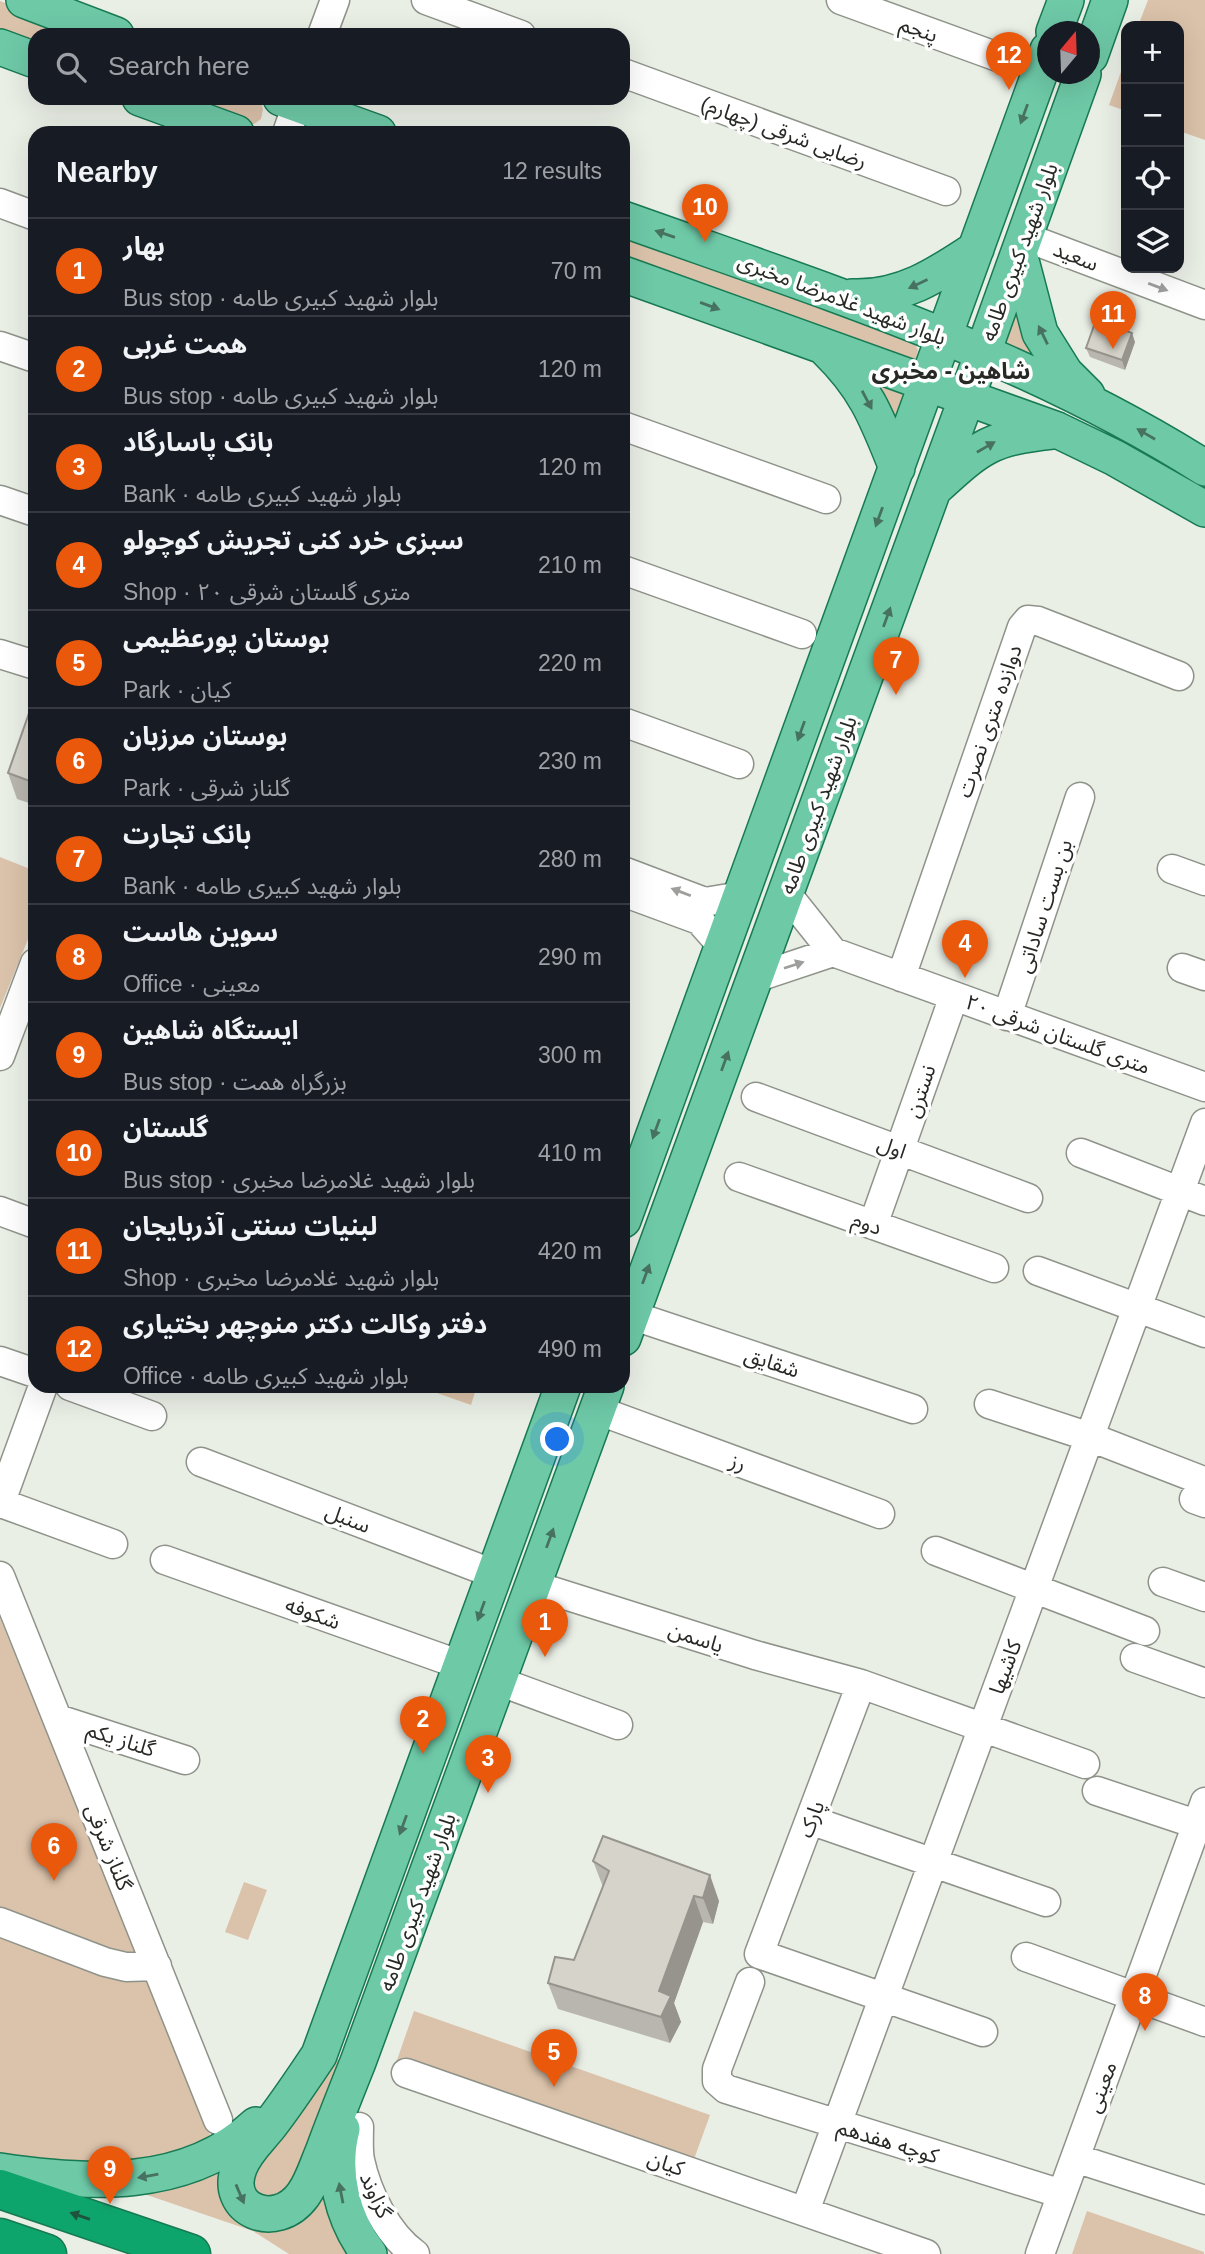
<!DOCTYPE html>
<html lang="en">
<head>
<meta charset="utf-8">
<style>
  :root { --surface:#171b24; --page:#20242c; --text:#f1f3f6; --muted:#9ea1a6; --line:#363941; --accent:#ea580c }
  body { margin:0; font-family:Arial,"Noto Sans Arabic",sans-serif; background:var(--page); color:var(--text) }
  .controls { position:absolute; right:21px; top:21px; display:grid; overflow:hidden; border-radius:14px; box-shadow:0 7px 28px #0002 }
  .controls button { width:63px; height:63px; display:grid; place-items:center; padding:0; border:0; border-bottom:2px solid var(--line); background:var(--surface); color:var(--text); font:35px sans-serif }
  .compass { position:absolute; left:1037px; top:21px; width:63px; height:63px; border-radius:50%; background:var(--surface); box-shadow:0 7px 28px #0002; rotate:19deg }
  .you { position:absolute; left:558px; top:1440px; width:24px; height:24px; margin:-18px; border:5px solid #fff; border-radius:50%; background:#1a73e8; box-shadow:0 0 0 10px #1a73e833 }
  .badge { display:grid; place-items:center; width:46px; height:46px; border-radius:50%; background:var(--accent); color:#fff; font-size:23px; font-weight:700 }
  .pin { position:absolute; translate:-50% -58px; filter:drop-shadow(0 2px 4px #0008) }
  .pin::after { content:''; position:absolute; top:37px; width:24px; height:21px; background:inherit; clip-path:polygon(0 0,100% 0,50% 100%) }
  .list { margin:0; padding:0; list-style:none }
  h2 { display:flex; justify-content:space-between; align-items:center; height:91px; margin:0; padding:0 28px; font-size:30px }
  h2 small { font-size:23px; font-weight:400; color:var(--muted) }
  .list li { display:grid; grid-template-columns:46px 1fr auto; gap:21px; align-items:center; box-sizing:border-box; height:98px; padding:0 28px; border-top:2px solid var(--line) }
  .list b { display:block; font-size:26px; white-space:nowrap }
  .list p { margin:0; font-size:23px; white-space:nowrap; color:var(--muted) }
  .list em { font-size:23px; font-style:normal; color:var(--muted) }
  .icon { flex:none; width:38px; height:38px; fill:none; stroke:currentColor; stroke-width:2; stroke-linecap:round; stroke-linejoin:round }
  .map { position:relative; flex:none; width:1205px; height:2254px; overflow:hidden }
  .search { position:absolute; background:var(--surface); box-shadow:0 7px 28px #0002; left:28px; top:28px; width:602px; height:77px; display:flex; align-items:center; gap:18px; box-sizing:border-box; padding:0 24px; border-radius:21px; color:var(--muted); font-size:26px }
  .panel { position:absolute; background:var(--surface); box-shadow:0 7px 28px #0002; left:28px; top:126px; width:602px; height:1267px; border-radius:21px }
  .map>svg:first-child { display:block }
  .green { fill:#dbc2aa }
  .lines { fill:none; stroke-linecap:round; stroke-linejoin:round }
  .minor-casing { stroke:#8e938a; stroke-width:31 }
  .major-casing { stroke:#177a53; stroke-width:38 }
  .highway-casing { stroke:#177a53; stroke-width:41 }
  .minor { stroke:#fff; stroke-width:28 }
  .major { stroke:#6ec9a7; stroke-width:35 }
  .highway { stroke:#0ea56c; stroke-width:38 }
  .wall { fill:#b8b6ae }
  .shaded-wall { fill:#96948d }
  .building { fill:#d6d4ca; stroke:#96948d; stroke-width:2 }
  .oneway { fill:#477160 }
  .oneway2 { fill:#9e9f9d }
  .oneway3 { fill:#1e543e }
  .labels { text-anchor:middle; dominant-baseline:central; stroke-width:7; stroke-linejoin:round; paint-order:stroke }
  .street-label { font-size:21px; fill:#272925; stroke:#fff }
  .neighbourhood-label { font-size:23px; font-weight:bold; fill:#272925; stroke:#fff }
</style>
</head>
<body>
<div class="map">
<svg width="1205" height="2254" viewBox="0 0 1205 2254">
  <rect width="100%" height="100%" fill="#eaefe6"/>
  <path class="green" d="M1148 0H1205V140L1179 131V26H1138Z
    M0 1 90 35H35V48L0 36Z
    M1126 58V111L1109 105Z
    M175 98H256L260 99 263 109 261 119 254 124H242Z
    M623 231 914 342 918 350 915 361 623 261Z
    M1020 286 1044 361 1001 350Z
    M853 370 908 392 892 446Z
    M0 857 35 871V922L0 1008Z
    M417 1386H477L471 1405Z
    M0 1618 214 2145 136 2169 0 2158Z
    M244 1882 267 1890 248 1940 225 1932Z
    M414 2011 710 2115 693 2162 397 2060Z
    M334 2058 347 2063 296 2192 282 2202 253 2193 247 2160Z
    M332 2138 355 2254H289L253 2231 144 2194H126L232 2163 257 2221Z
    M1087 2211 1204 2252V2254H1072Z"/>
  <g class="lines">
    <defs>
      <path id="minor" d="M426 0 521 35
        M841 0 998 57
        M322 35 335 0
        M623 73 946 191
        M287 133 299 98
        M0 203 35 216
        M1025 237 1205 305
        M0 346 35 358
        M623 426 826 499
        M0 500 35 512
        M623 570 802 634
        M0 654 35 665
        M623 722 739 764
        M1172 869 1205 881
        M623 871 705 902 741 896
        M623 892 699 920 723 947
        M786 893 833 952 1205 1087
        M1182 968 1205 976
        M901 977 1022 627 1028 620 1038 621 1179 676
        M755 978 833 952
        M1007 1016 1080 797
        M0 1056 35 963
        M756 1097 1028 1198
        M1081 1153 1205 1201
        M739 1177 994 1268
        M0 1211 35 1224
        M873 1225 954 996
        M1038 1271 1205 1333
        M631 1315 913 1409
        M0 1361 35 1373
        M70 1386 152 1416
        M989 1404 1090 1437 1201 1480
        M597 1410 880 1514
        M201 1462 494 1574
        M1194 1499 1205 1503
        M1 1503 113 1544
        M0 1504 43 1386
        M936 1551 1145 1631
        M165 1560 461 1665
        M0 1576 218 2120
        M1163 1582 1205 1597
        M533 1585 755 1655 861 1684 1085 1764
        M1135 1658 1205 1683
        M498 1681 618 1725
        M861 1684 759 1954 983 2032
        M58 1719 185 1760
        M1097 1791 1205 1827
        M810 1820 1046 1902
        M0 1922 105 1962 126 1967 157 1966
        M1026 1957 1205 2022
        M750 1982 717 2069V2081L726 2089 1062 2194
        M406 2073 926 2254
        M359 2127C359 2137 358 2150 360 2160 367 2193 387 2234 415 2254
        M1075 2158 1205 2200
        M805 2211 1205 1123
        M1040 2254 1205 1802"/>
      <path id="major" d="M24 0 116 35
        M1054 32 1066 0
        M0 47 35 60
        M1090 56 1110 0
        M140 98 236 133
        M281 98 378 133
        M623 219C822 290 1026 354 1205 468
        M1019 253 1040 333 1065 373 1087 395
        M623 274 1057 430 1115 458 1205 509
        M852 297C901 299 937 275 976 249
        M827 350C866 388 877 418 897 468
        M936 487C981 446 990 438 1052 431
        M623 1220 1048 50
        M623 1338 959 419 1083 74
        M563 1386 319 2055C303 2079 287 2103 270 2125 259 2139 245 2151 239 2168 223 2210 276 2232 303 2195 312 2183 317 2166 323 2152 334 2122 346 2092 358 2062L606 1386
        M342 2129C331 2172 342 2219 369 2254
        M0 2171C87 2184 187 2190 256 2125"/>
      <path id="highway" d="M0 2189 191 2254
        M0 2238 47 2254"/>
    </defs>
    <use href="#minor" class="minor-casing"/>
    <use href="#major" class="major-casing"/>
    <use href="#highway" class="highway-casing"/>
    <use href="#minor" class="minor"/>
    <use href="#major" class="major"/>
    <use href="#highway" class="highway"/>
  </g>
  <path class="wall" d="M1135 342 1125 370 1090 357 1086 348Z
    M35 696V805L17 799 8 773Z
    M593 1861 719 1901 713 1924 703 1922 674 2003 681 2022 670 2043 558 2009 548 1983 574 1960 603 1887Z"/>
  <path class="shaded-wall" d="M1132 333 1135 342 1125 370 1122 360Z
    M710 1875 719 1901 713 1924 703 1898Z
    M694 1896 703 1922 674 2003 681 2022 670 2043 661 2017 659 1991Z"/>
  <path class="building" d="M1096 320 1132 333 1122 360 1086 348Z
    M35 696V783L8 773Z
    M603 1836 710 1875 703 1898 694 1896 659 1991 671 1996 661 2017 548 1983 555 1957 574 1960 609 1871 593 1861Z"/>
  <defs><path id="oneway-solid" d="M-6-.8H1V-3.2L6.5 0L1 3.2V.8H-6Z" transform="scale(1.75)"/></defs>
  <g class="oneway">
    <use href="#oneway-solid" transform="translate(1024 114) rotate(110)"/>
    <use href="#oneway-solid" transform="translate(665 234) rotate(-161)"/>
    <use href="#oneway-solid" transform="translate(918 284) rotate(155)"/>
    <use href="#oneway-solid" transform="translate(710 306) rotate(20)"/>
    <use href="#oneway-solid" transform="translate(1043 335) rotate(-116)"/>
    <use href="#oneway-solid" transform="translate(867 400) rotate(62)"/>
    <use href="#oneway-solid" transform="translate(1146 434) rotate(-150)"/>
    <use href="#oneway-solid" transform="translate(986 447) rotate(-30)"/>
    <use href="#oneway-solid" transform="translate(879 517) rotate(110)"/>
    <use href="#oneway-solid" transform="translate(887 617) rotate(-70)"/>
    <use href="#oneway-solid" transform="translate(801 731) rotate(110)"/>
    <use href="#oneway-solid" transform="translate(725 1061) rotate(-70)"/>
    <use href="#oneway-solid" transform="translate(656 1129) rotate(110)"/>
    <use href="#oneway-solid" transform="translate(646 1274) rotate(-70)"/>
    <use href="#oneway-solid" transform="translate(550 1538) rotate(-70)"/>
    <use href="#oneway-solid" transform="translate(481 1611) rotate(110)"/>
    <use href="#oneway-solid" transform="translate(403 1825) rotate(110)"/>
    <use href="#oneway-solid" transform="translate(148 2176) rotate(170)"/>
    <use href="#oneway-solid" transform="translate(341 2193) rotate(-101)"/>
    <use href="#oneway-solid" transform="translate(240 2194) rotate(67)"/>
  </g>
  <g class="oneway2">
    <use href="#oneway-solid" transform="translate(1158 287) rotate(21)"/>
    <use href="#oneway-solid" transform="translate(681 892) rotate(-159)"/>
    <use href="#oneway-solid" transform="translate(794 965) rotate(-18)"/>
  </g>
  <use class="oneway3" href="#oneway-solid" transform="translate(80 2216) rotate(-161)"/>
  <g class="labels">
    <g class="street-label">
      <text transform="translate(919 29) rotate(20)">پنجم</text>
      <text transform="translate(784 132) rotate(20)">رضایی شرقی (چهارم)</text>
      <text transform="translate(1019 252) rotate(-70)">بلوار شهید کبیری طامه</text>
      <text transform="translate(1076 256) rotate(21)">سعید</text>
      <text transform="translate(842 299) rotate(21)">بلوار شهید غلامرضا مخبری</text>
      <text transform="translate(989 721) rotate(-71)">دوازده متری نصرت</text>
      <text transform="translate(818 805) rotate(-70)">بلوار شهید کبیری طامه</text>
      <text transform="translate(1044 906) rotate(-72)">بن بست ساداتی</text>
      <text transform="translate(1058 1034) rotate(20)">۲۰ متری گلستان شرقی</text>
      <text transform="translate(920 1091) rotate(-71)">نسترن</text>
      <text transform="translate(892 1147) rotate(20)">اول</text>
      <text transform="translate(867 1223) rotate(20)">دوم</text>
      <text transform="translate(772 1362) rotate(18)">شقایق</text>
      <text transform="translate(738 1462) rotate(20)">رز</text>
      <text transform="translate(348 1518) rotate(21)">سنبل</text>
      <text transform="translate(313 1613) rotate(20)">شکوفه</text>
      <text transform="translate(696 1637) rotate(18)">یاسمن</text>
      <text transform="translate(1005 1667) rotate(-70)">کاشیها</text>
      <text transform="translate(121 1739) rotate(18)">گلناز یکم</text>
      <text transform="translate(811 1819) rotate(-69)">پارک</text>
      <text transform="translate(109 1847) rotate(68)">گلناز شرقی</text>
      <text transform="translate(417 1902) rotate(-70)">بلوار شهید کبیری طامه</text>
      <text transform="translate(1101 2087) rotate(-70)">معینی</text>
      <text transform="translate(888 2141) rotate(17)">کوچه هفدهم</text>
      <text transform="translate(666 2163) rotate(19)">کیان</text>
      <text transform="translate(376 2195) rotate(65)">گزاوند</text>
    </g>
    <g class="neighbourhood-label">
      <text x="951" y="371">شاهین - مخبری</text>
    </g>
  </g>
</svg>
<div class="controls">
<button>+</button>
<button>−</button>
<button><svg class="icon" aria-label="locate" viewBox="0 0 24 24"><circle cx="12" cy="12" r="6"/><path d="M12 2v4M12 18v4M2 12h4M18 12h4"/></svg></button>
<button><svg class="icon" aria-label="layers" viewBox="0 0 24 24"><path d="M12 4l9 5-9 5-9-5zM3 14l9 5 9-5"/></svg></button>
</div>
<svg class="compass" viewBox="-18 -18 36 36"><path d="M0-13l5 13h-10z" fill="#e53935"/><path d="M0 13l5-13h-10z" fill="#9ea1a6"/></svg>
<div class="you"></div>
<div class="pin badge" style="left:545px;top:1657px">1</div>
<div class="pin badge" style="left:423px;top:1754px">2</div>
<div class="pin badge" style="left:488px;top:1793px">3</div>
<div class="pin badge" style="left:965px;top:978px">4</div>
<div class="pin badge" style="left:554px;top:2087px">5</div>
<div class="pin badge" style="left:54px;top:1881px">6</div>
<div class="pin badge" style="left:896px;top:695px">7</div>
<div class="pin badge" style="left:1145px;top:2031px">8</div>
<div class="pin badge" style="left:110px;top:2204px">9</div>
<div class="pin badge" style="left:705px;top:242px">10</div>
<div class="pin badge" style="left:1113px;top:349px">11</div>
<div class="pin badge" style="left:1009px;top:90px">12</div>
<div class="search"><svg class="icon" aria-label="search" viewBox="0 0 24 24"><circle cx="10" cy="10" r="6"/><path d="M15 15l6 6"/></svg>Search here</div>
<section class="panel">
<h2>Nearby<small>12 results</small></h2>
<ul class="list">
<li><span class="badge">1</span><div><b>بهار</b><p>Bus stop · بلوار شهید کبیری طامه</p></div><em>70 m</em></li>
<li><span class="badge">2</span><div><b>همت غربی</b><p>Bus stop · بلوار شهید کبیری طامه</p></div><em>120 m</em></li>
<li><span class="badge">3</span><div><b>بانک پاسارگاد</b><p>Bank · بلوار شهید کبیری طامه</p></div><em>120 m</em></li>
<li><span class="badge">4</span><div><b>سبزی خرد کنی تجریش کوچولو</b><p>Shop · ۲۰ متری گلستان شرقی</p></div><em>210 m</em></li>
<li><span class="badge">5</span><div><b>بوستان پورعظیمی</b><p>Park · کیان</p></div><em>220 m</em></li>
<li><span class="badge">6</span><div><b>بوستان مرزبان</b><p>Park · گلناز شرقی</p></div><em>230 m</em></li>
<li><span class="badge">7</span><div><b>بانک تجارت</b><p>Bank · بلوار شهید کبیری طامه</p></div><em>280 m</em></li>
<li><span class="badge">8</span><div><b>سوین هاست</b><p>Office · معینی</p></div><em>290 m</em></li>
<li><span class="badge">9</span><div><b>ایستگاه شاهین</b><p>Bus stop · بزرگراه همت</p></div><em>300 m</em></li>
<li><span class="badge">10</span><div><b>گلستان</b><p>Bus stop · بلوار شهید غلامرضا مخبری</p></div><em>410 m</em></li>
<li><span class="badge">11</span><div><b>لبنیات سنتی آذربایجان</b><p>Shop · بلوار شهید غلامرضا مخبری</p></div><em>420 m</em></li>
<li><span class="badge">12</span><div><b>دفتر وکالت دکتر منوچهر بختیاری</b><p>Office · بلوار شهید کبیری طامه</p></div><em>490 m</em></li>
</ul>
</section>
</div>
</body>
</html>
